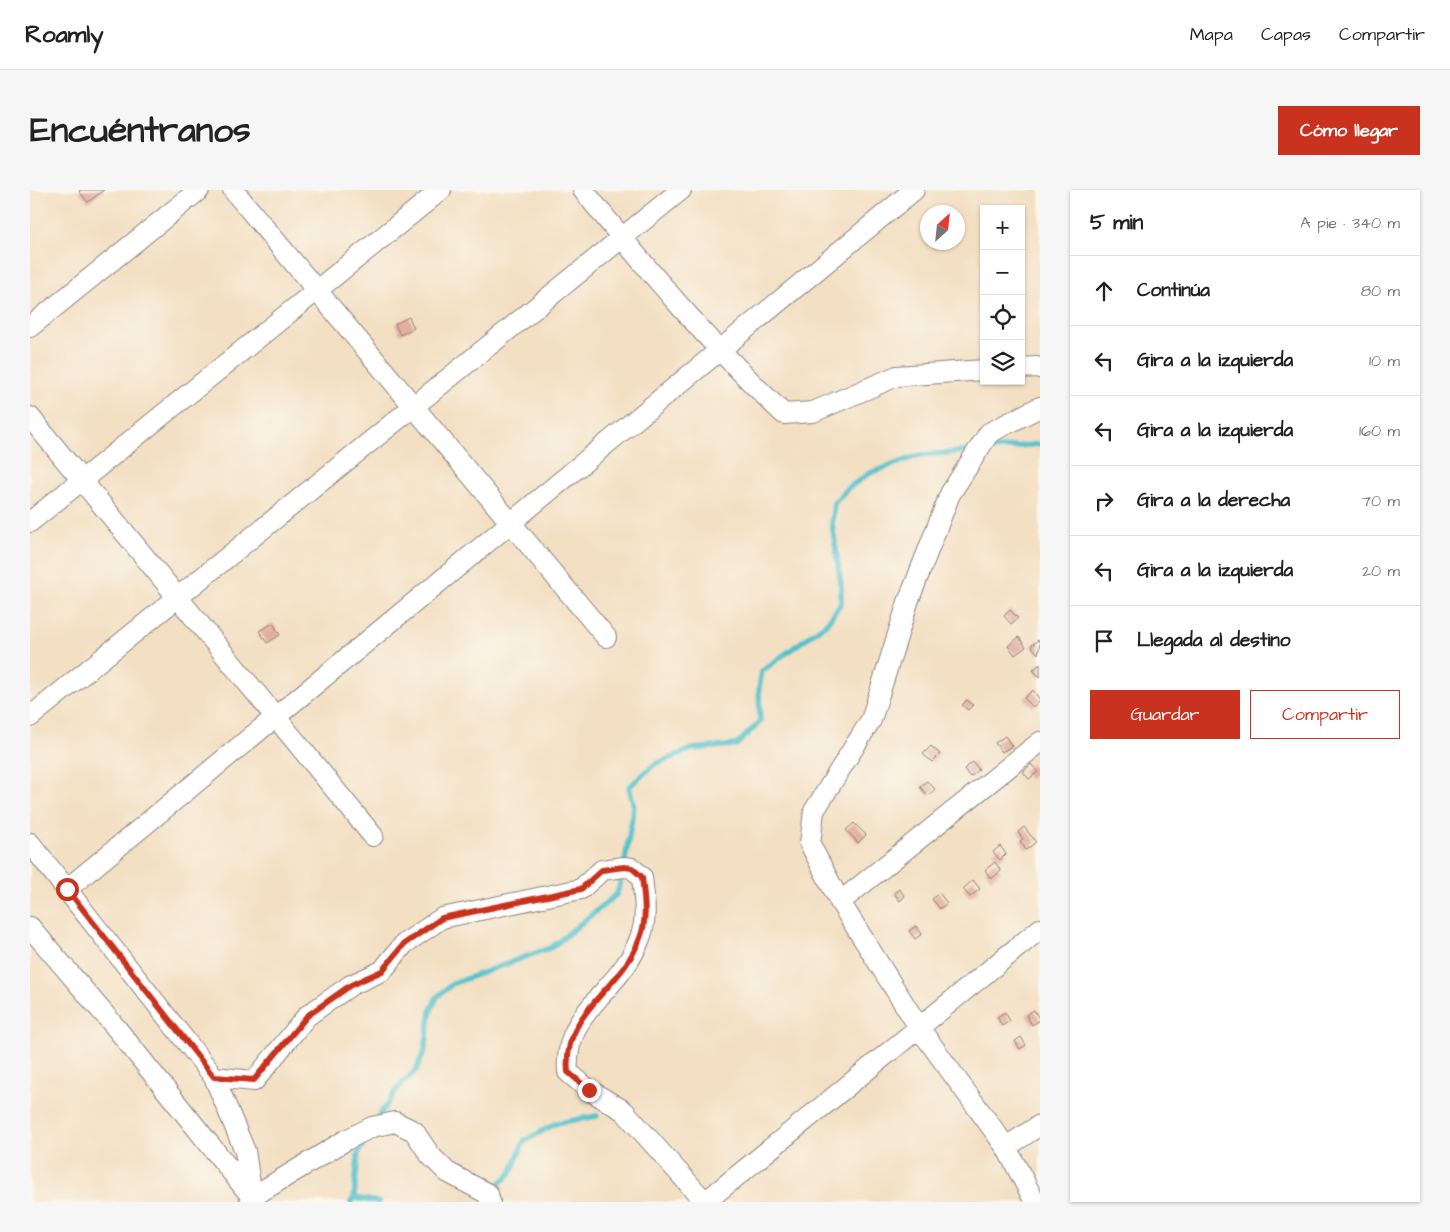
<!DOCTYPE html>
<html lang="es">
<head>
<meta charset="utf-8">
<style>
  :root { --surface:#fff; --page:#f6f6f6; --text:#222; --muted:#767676; --line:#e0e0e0; --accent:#c8321e }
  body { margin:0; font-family:"Architects Daughter",sans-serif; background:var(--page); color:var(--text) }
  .controls { position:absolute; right:15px; top:15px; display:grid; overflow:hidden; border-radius:0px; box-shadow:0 1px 4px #0004 }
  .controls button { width:45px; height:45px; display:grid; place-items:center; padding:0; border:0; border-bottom:1px solid var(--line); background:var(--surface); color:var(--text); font:25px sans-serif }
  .compass { position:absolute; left:890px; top:15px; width:45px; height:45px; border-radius:50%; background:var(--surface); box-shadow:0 1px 4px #0004; rotate:27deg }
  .stop { position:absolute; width:15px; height:15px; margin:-11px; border:4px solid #c8321e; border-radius:50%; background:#fff }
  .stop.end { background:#c8321e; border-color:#fff; box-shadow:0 1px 5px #0008 }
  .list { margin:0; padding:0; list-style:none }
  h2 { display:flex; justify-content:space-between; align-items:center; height:65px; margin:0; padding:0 20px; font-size:21px }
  h2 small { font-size:16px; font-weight:400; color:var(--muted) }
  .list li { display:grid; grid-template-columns:32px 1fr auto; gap:15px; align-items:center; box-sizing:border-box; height:70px; padding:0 20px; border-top:1px solid var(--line) }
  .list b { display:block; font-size:19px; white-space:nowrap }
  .list em { font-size:16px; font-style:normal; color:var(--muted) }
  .actions { display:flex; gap:10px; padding:15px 20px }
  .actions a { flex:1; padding:11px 0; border:1px solid var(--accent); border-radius:0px; text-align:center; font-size:18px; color:var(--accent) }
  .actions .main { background:var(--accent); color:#fff }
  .icon { flex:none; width:28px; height:28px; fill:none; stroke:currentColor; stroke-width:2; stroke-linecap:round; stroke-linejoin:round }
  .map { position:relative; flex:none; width:1010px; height:1012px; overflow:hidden; border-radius:0px }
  header { display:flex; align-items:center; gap:30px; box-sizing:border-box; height:70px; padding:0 25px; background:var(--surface); border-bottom:1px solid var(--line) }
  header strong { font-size:24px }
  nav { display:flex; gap:28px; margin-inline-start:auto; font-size:18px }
  .intro { display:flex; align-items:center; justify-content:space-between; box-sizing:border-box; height:120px; padding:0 30px }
  h1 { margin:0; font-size:35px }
  .button { padding:12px 22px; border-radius:0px; background:var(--accent); color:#fff; font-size:18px; font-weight:700 }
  main { display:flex; gap:30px; padding:0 30px }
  aside { flex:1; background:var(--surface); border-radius:0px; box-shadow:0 1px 4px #0004 }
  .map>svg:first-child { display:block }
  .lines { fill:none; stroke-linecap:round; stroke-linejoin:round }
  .stream { stroke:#54c1cc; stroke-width:5.5 }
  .building { fill:#e2ae9f }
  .minor-casing { stroke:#8a807e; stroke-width:22 }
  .minor { stroke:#fff; stroke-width:20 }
  .route { stroke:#c8321e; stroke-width:6 }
</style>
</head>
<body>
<header>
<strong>Roamly</strong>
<nav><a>Mapa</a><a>Capas</a><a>Compartir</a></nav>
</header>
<div class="intro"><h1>Encuéntranos</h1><a class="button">Cómo llegar</a></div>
<main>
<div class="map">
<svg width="1010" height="1012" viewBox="0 0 1010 1012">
  <rect width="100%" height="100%" fill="#fbf7ec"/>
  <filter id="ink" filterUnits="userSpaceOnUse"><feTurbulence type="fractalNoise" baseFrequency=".02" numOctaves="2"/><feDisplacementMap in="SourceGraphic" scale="10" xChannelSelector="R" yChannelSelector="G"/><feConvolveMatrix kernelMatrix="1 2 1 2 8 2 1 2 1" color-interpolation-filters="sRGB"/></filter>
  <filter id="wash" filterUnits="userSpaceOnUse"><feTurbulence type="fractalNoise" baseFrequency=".0096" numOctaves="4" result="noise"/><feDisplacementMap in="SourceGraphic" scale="20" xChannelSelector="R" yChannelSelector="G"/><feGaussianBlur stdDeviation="1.12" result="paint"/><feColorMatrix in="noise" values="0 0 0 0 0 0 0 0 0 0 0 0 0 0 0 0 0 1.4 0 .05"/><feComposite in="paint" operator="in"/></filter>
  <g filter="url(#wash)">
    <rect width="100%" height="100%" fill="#f3dfc2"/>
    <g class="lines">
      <path class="stream" d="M955 260 1010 254
        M345 932 368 898 386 880 395 860 401 820 407 807 422 794 522 757 587 704 594 677 604 616 599 597 625 574 662 559 706 555 730 532 729 498 732 481 797 433 811 413V394L802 333 804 313 818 298 840 283 890 265 941 261
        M461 1001 481 983 494 951 527 933 567 926
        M324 1008 349 1012
        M321 1012 324 1008 328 964 337 946"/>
    </g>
    <g id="blocks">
      <path class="building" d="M50 0H74L58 12 49 1Z
        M379 127 384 138 370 145 365 134Z
        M980 420 988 428 981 434 974 426Z
        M243 433 250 445 237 453 229 441Z
        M989 447 996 457 985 465 978 456Z
        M1008 450 1010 453 1008 464 1001 456Z
        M1010 474V487L1003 480Z
        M1003 500 1010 510 1003 517 994 508Z
        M937 510 943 515 938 520 932 515Z
        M975 546 982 556 972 562 965 553Z
        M901 556 910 564 902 572 893 564Z
        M943 572 949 580 940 587 934 579Z
        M1001 574 1008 582 999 589 993 582Z
        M897 591 905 599 898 606 890 597Z
        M824 633 836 645 828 653 816 640Z
        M994 637 1006 652 996 660 990 651 993 649 988 642Z
        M970 656 976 664 970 670 963 662Z
        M965 672 971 681 961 689 955 680Z
        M943 690 950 699 940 707 933 699Z
        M869 699 875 706 870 711 864 703Z
        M909 703 917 713 910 719 902 709Z
        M886 736 892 744 885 749 879 741Z
        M1004 820 1010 830 1002 835 996 825Z
        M975 822 980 831 972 836 967 827Z
        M991 847 996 855 990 859 985 851Z"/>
    </g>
  </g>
  <g filter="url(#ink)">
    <use href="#blocks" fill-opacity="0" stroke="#8a807e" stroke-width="1"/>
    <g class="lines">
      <defs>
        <path id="minor" d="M203 0 576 447
          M553 0C616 78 680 155 754 224L783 222 867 186 954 180
          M0 137 169 0
          M991 178 1007 177 1010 178
          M0 227 343 646
          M0 332 411 0
          M0 527 651 0
          M0 653 184 887 215 961 222 1007 316 950 342 937 365 932 384 941 400 965 417 982 458 1004 460 1012
          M37 699 884 0
          M810 712 1010 552
          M0 737 87 839 221 1006
          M184 887 224 891 277 826 321 795 352 781 374 754 412 728 551 699 572 680 594 677 602 678 612 687C614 707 618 729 610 748 591 802 533 819 538 882L559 900 594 921 675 1012
          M976 957 1010 935
          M675 1012 1010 739
          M1005 1012 976 957 890 839 810 712 780 654 784 621 841 530 878 412 920 304 959 243 1010 217"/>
      </defs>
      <use href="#minor" class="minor-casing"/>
      <use href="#minor" class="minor"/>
    </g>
  </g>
  <g class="lines" filter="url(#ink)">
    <path class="route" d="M37 699 184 887 224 890 277 826 321 795 352 781 374 754 412 728 551 699 572 680 594 677 602 678 612 687C614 707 618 729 610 748 591 801 532 820 538 882L559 900"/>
  </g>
</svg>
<div class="controls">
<button>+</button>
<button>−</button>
<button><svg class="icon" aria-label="locate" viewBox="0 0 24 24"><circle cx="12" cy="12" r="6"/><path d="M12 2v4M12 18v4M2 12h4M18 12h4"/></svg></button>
<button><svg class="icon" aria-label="layers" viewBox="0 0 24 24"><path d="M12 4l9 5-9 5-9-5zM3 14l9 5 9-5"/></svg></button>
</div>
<svg class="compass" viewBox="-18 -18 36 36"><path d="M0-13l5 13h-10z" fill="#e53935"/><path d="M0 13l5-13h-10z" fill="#767676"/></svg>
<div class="stop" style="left:37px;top:699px"></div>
<div class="stop end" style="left:559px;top:900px"></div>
</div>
<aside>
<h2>5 min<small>A pie · 340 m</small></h2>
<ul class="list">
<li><svg class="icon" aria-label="ahead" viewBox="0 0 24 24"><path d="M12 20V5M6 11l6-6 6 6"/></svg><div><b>Continúa</b></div><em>80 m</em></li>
<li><svg class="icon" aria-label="left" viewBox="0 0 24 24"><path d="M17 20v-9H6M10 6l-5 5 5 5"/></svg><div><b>Gira a la izquierda</b></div><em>10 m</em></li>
<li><svg class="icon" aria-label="left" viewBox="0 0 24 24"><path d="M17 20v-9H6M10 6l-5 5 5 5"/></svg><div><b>Gira a la izquierda</b></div><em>160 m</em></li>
<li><svg class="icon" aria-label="right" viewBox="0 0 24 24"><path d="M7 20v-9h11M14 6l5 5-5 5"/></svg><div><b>Gira a la derecha</b></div><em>70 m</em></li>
<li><svg class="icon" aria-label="left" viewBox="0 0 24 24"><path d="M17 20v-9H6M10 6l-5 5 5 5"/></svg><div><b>Gira a la izquierda</b></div><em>20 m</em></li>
<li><svg class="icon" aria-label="arrive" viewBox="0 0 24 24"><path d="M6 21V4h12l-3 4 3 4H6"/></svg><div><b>Llegada al destino</b></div></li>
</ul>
<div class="actions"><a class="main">Guardar</a><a>Compartir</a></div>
</aside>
</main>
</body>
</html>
